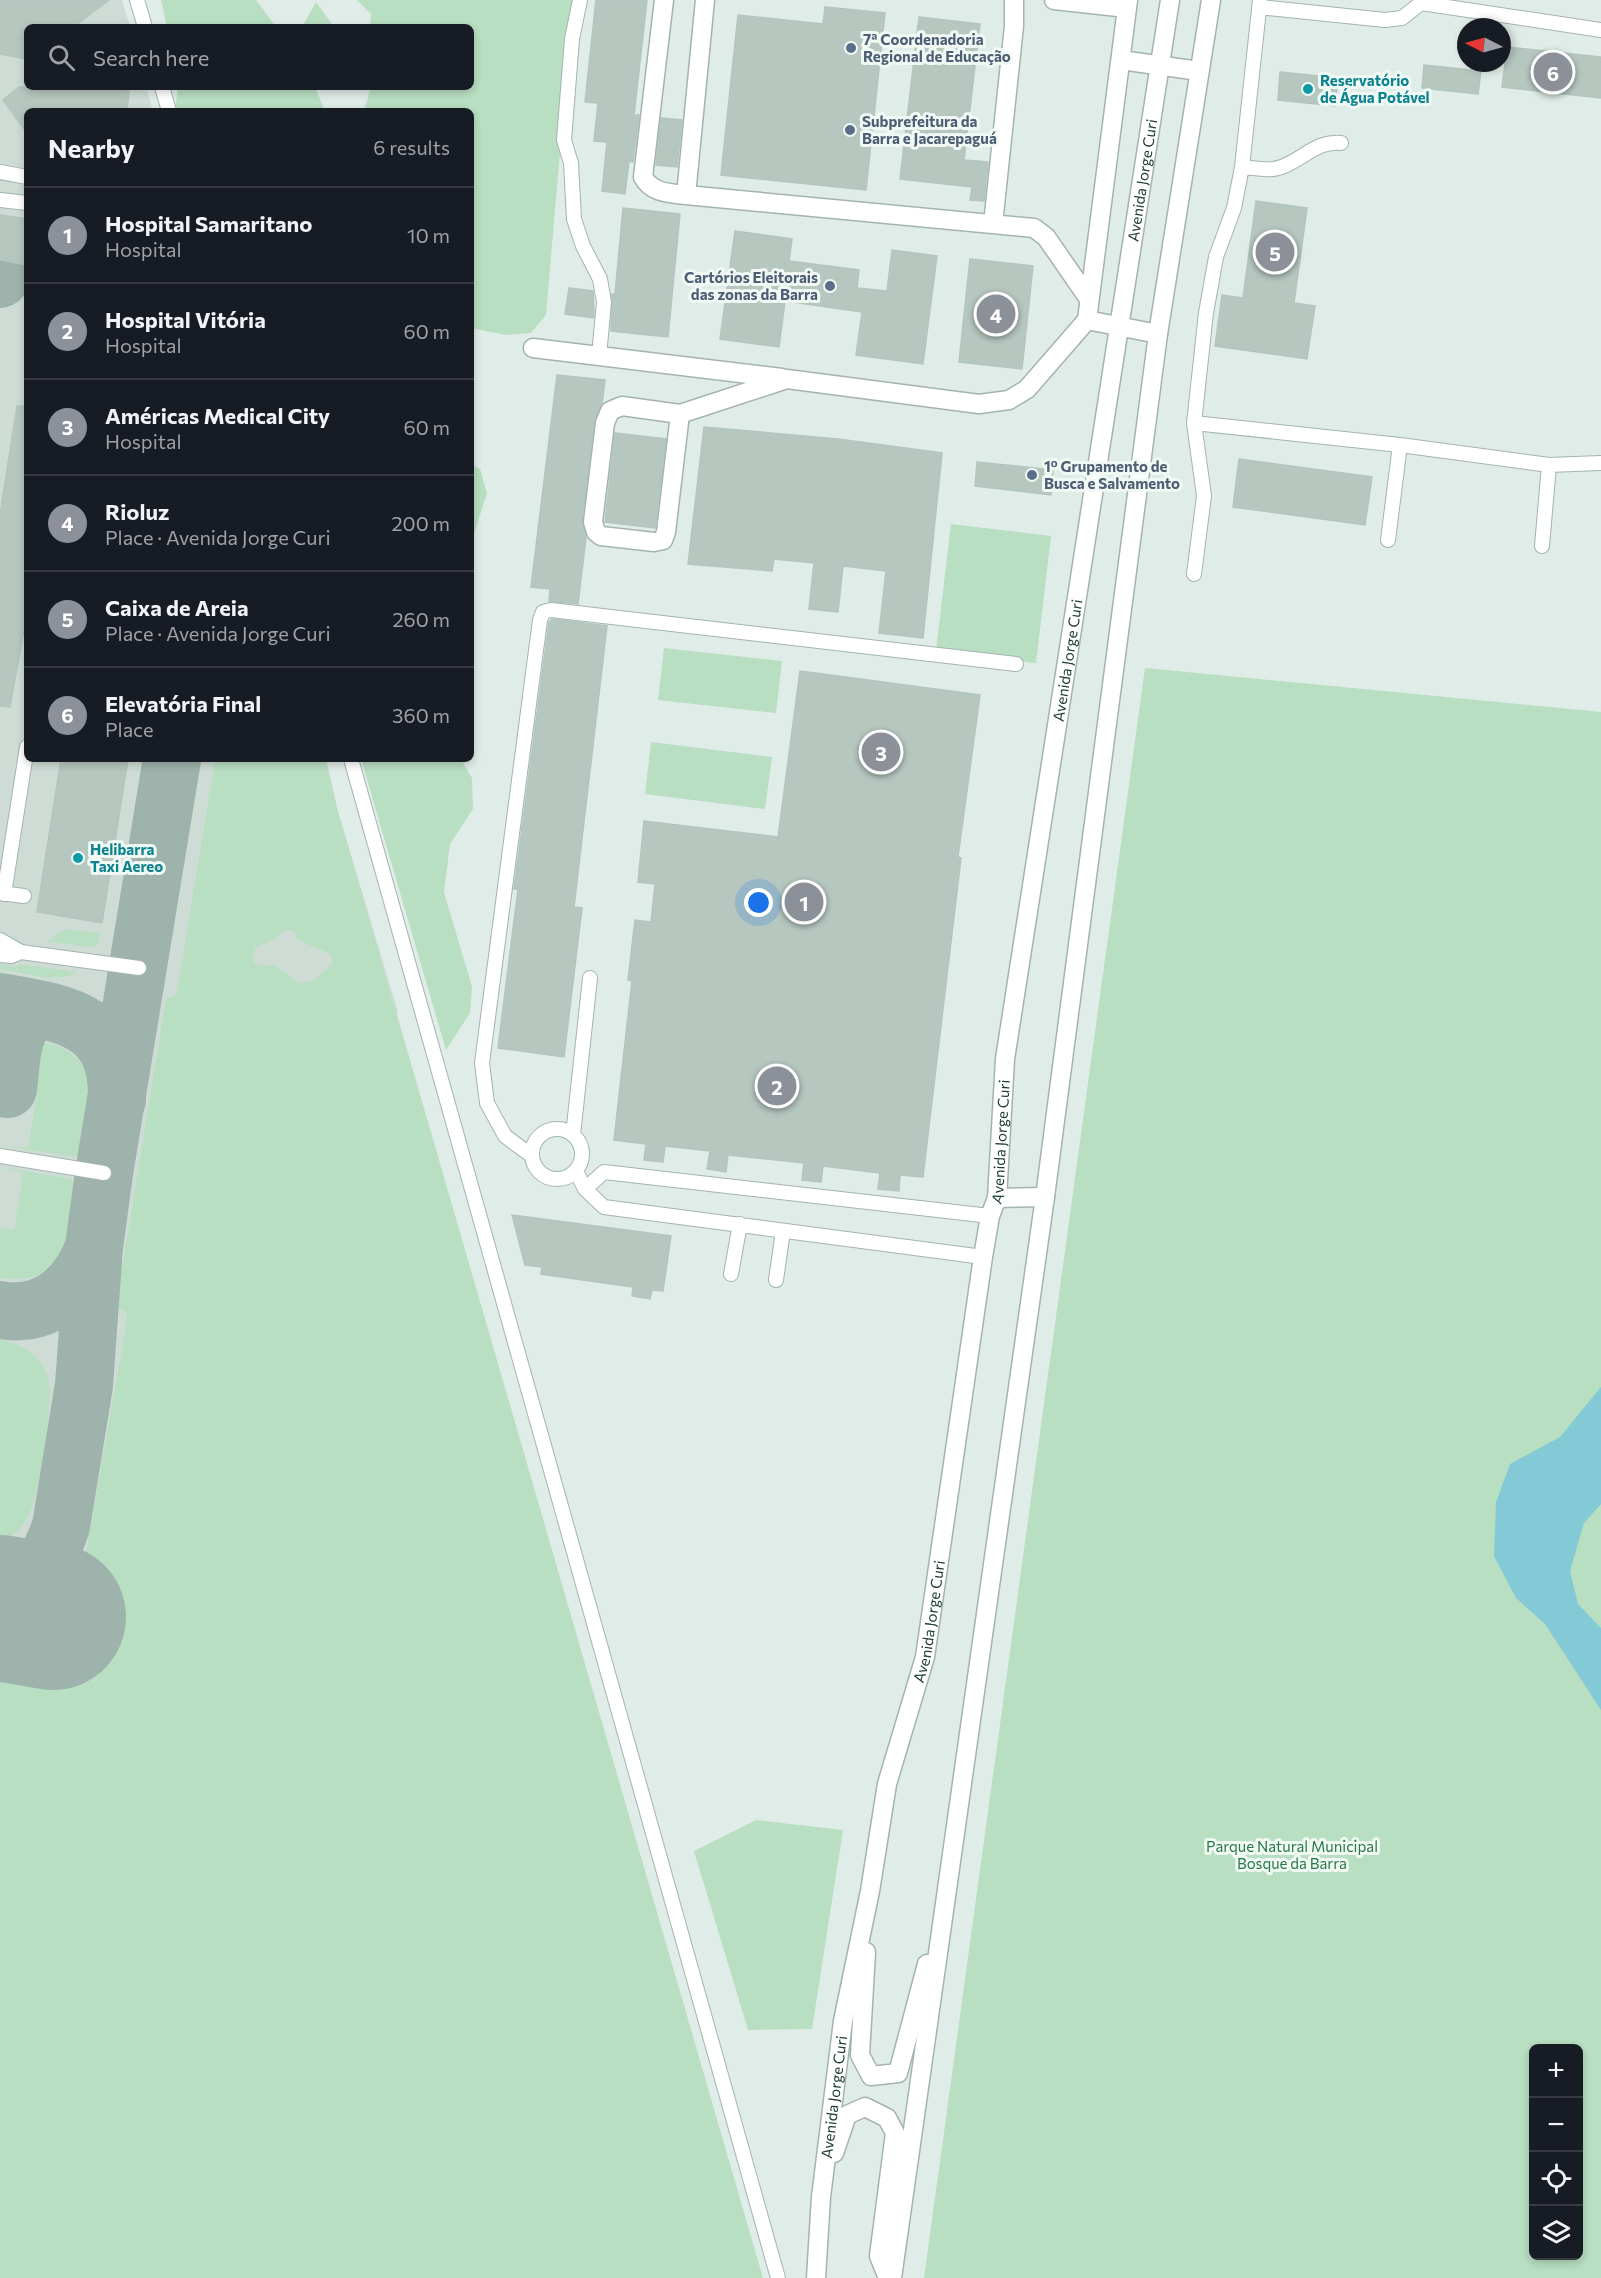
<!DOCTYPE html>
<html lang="en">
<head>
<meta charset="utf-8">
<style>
  :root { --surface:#171b24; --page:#242831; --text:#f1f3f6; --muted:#9ea1a6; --line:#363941; --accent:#8c9099 }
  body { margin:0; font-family:Commissioner,sans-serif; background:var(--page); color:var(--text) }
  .controls { position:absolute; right:18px; bottom:18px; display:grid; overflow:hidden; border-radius:9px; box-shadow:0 3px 9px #0003 }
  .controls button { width:54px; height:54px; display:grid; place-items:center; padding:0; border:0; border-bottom:2px solid var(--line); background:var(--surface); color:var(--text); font:30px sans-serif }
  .compass { position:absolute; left:1457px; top:18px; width:54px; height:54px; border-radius:50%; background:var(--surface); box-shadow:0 3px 9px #0003; rotate:276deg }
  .you { position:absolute; left:759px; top:903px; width:21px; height:21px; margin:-15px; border:4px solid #fff; border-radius:50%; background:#1a73e8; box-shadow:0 0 0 9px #1a73e833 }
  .badge { display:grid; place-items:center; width:39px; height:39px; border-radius:50%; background:var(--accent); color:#fff; font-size:20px; font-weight:700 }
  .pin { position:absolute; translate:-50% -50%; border:3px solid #fff; box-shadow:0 2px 6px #0006 }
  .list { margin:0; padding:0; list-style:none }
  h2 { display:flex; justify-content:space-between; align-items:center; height:78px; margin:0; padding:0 24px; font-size:26px }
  h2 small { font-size:20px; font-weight:400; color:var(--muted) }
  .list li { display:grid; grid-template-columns:39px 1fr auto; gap:18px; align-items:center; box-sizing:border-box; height:96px; padding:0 24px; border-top:2px solid var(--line) }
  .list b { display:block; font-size:22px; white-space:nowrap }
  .list p { margin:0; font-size:20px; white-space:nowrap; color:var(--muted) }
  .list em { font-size:20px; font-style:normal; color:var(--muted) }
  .icon { flex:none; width:33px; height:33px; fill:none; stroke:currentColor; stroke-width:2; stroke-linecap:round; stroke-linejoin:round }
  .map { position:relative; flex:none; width:1601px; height:2278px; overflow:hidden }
  .search { position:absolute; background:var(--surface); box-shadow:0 3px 9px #0003; left:24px; top:24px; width:450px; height:66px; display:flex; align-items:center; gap:15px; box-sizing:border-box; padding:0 21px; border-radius:9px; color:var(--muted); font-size:22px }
  .panel { position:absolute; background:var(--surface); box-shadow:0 3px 9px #0003; left:24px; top:108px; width:450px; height:654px; border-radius:9px }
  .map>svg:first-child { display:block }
  .built { fill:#cfdcd6 }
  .green { fill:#b8dfc2; fill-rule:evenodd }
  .water { fill:#84c9d6 }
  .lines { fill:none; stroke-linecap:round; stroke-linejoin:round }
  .taxiway { stroke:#9db3ac; stroke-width:58 }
  .runway { stroke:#9db3ac; stroke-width:146 }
  .building { fill:#b6c7c0; stroke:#b2c6be; stroke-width:1.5 }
  .service-casing { stroke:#a3b4ae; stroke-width:16 }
  .minor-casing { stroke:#a3b4ae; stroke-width:21 }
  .tertiary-casing { stroke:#a3b4ae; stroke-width:21 }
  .service { stroke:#fff; stroke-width:14 }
  .minor { stroke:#fff; stroke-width:18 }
  .tertiary { stroke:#fff; stroke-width:18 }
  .service-dot { fill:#5c6f8a; stroke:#f1f9f5; stroke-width:2 }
  .culture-dot { fill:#0f9aa8; stroke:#f1f9f5; stroke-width:2 }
  .labels { text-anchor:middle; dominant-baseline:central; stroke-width:6; stroke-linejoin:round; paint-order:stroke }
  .service-label { font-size:15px; font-weight:bold; fill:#4e5e75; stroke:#f1f9f5; text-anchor:start }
  .culture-label { font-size:15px; font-weight:bold; fill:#0d838f; stroke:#f1f9f5; text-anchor:start }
  .street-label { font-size:15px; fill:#203e36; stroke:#f1f9f5 }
  .park-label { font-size:15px; fill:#277846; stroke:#f1f9f5 }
</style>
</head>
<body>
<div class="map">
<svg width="1601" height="2278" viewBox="0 0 1601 2278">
  <rect width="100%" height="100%" fill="#e0ece7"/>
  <path class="built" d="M0 0H122L130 27H27V87H146L153 111H27V759H326L337 808 398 1012 0 1871Z"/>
  <path class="green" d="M161 0H256L276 27H167Z
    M357 0H573L546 315 531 333 506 335 471 328V111H364L371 87H471V27H370L371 14Z
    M316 2 334 27H302Z
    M178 87H315L325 111H175Z
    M471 464 480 469 487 493 471 543Z
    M951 524 1051 536 1036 663 936 651Z
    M664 648 782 661 776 713 658 700Z
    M1145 668 1601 712V2278H924ZM1534 2048H1578V2256H1534Z
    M651 742 772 757 765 809 645 794Z
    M215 759H326L337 808 763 2278H0V1666L33 1673 56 1668 73 1569 83 1571 127 1319 126 1311 117 1309 116 1305 166 999 175 996 178 987ZM287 929 295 932 298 940 328 953 332 958V964L313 981 300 983 276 966 253 964 255 947 274 940Z
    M361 759H461L472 778 473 809 450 844 444 892 472 987 470 1013 446 1050Z
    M64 929 100 933 98 944 94 947 47 942Z
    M0 964 16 967 20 964 76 972C57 985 21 972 0 969Z
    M28 1041C39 1043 52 1043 61 1047 104 1067 86 1120 81 1155L75 1157 0 1145 28 1148 38 1090 21 1087Z
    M0 1167 72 1179 71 1182 76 1183C67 1235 69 1287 0 1278V1228L14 1230 23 1173Z
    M0 1340C22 1344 41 1355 48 1377 55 1397 39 1494 29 1514 24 1527 13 1535 0 1542Z
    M756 1820 843 1830 812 2029 748 2030 694 1851Z"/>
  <path class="water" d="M1601 1387V1504L1584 1523 1570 1571 1578 1604 1601 1628V1710L1545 1624 1516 1598 1494 1556 1496 1502 1510 1464 1560 1437Z"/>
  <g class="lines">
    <path class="taxiway" d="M0 279 2 267
      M0 1002C64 1013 119 1019 117 1100
      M8 1089C12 1060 9 1017 44 1010
      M0 1310C46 1318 79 1289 94 1247
      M0 1599C33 1584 50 1560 61 1526L84 1385 94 1247 104 1173 172 759"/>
    <path class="runway" d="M0 1608 53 1617"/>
  </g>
  <path class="building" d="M0 0H109L73 27H27V59L0 54Z
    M596 0H647L634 115H639L633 162 629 161 625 194 602 191 607 142 594 141 598 103 585 102Z
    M825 7 885 13 866 190 721 175 738 15 823 24Z
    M919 17 980 24 964 160 988 162 984 201 970 200 972 187 900 179Z
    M1507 47 1601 57V98L1502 87Z
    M1424 65 1481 71 1478 94 1422 88Z
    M1280 72 1338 78 1335 106 1278 100Z
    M19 87H105L129 90 127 111H27V133L3 100Z
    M661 118 682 120 677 167 656 165Z
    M1256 201 1307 208 1294 303 1315 306 1307 359 1215 346 1222 295 1243 298Z
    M623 208 680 214 668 337 611 331 612 294H615Z
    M0 215 27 219V265L0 260Z
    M735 231 792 239 789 261 859 270 857 288 887 291 892 250 937 256 923 364 856 355 862 312 785 301 779 347 720 339Z
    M970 259 1033 266 1022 369 959 362Z
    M569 288 593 291 594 318 565 314Z
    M557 375 605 380 602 404 594 422 582 521 586 537 578 604 549 601 550 589 531 587Z
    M17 406H27V614L10 707 0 706V515Z
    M704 427 838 439 942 453 923 638 879 633 886 571 843 566 838 612 809 609 814 563 774 559 772 571 688 564Z
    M615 433 666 439 655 528 605 522Z
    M1239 459 1372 477 1365 525 1233 507Z
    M977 462 1053 470 1051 495 975 486Z
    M552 619 607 626 574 907 582 908 564 1057 498 1048 518 889H514L549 622Z
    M800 671 980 695 958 857 961 858 923 1177 900 1175 899 1191 878 1189 880 1173 823 1166 821 1182 802 1180 804 1163 728 1155 726 1172 707 1169 710 1151 665 1146 663 1162 644 1160 646 1144 614 1140 632 981 628 980 635 920 651 922 655 884 638 882 644 821 778 837Z
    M61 759H128L102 923 37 912Z
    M512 1215 671 1236 663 1291 652 1290 650 1299 632 1296 633 1287 541 1274 542 1267 525 1265Z"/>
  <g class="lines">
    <defs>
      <path id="service" d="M137 0 145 27
        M580 0 572 39 564 140 571 163 574 219 583 246 600 279 604 302 599 356
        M1259 7 1385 20 1402 18 1421 3 1601 30
        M162 87 169 111
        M1242 167C1255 168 1272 172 1284 166 1304 158 1318 140 1341 143
        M0 172 27 177
        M0 200 27 203
        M1194 423 1400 445 1549 465 1601 463
        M1388 540 1400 445
        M1542 546 1549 465
        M1194 574 1204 496 1194 423 1206 313 1216 257 1234 208 1242 167 1260 0
        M351 759 778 2278
        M0 893 24 896
        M4 894 27 747
        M0 940 21 952
        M0 955 11 956 21 952 139 968
        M532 1154a25 25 0 1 1 50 0a25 25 0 1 1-50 0Z
        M573 1135 590 978
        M0 1156 104 1173
        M532 1156 505 1136 487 1103 482 1063 540 620 543 612 551 610 1016 664
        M576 1171 585 1189 604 1207 983 1257
        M585 1189 604 1172 990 1216
        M731 1274 740 1224
        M776 1280 783 1231"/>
      <path id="minor" d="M664 0 643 177C652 193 668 193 686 195L1034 228 1046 237 1089 299
        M1054 0 1127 8
        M1121 60 1199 71
        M686 195 705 0
        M993 224 1014 26V0
        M1087 320 1158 334
        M533 348 782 378
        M680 414 666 532 663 540 654 542 601 536 596 532 593 522 605 423 610 411 622 406 680 414 787 379 979 404 1009 400 1027 389 1087 320 1128 0"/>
      <g id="tertiary">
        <path d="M997 1198 1045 1197"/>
        <path d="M866 1952 860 2055 871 2076 898 2073 927 1964"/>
        <path d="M834 2153 847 2115 865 2107 887 2118 895 2133 879 2256 888 2278"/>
        <path id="s1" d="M816 2278 821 2197 843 2021 870 1891 887 1784 925 1657 983 1257 990 1216 997 1198 1005 1059 1170 0"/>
        <path d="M892 2278 1045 1197 1158 334 1211 0"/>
      </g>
    </defs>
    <use href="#service" class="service-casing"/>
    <use href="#minor" class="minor-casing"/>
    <use href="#tertiary" class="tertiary-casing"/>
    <use href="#service" class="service"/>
    <use href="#minor" class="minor"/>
    <use href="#tertiary" class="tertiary"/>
  </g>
  <g class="service-dot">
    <circle cx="851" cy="48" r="6"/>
    <circle cx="850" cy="130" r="6"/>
    <circle cx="830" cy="286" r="6"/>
    <circle cx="1032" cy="475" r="6"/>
  </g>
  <g class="culture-dot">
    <circle cx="1308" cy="89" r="6"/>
    <circle cx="78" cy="858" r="6"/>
  </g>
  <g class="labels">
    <g class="service-label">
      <text x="863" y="39">7ª Coordenadoria<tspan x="863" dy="17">Regional de Educação</tspan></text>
      <text x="862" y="121">Subprefeitura da<tspan x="862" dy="17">Barra e Jacarepaguá</tspan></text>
      <text x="818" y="277" text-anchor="end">Cartórios Eleitorais<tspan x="818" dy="17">das zonas da Barra</tspan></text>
      <text x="1044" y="466">1º Grupamento de<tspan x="1044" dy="17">Busca e Salvamento</tspan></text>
    </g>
    <g class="culture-label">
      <text x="1320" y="80">Reservatório<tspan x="1320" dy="17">de Água Potável</tspan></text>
      <text x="90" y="849">Helibarra<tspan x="90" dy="17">Taxi Aereo</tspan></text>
    </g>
    <g class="street-label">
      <text stroke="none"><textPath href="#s1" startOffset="2126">Avenida Jorge Curi</textPath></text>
      <text stroke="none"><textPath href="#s1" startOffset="1640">Avenida Jorge Curi</textPath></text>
      <text stroke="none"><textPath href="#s1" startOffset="1154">Avenida Jorge Curi</textPath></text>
      <text stroke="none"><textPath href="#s1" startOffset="668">Avenida Jorge Curi</textPath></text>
      <text stroke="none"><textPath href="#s1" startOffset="182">Avenida Jorge Curi</textPath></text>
    </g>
    <g class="park-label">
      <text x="1292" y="1846">Parque Natural Municipal<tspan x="1292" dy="17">Bosque da Barra</tspan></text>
    </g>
  </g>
</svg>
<div class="controls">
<button>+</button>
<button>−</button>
<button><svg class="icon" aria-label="locate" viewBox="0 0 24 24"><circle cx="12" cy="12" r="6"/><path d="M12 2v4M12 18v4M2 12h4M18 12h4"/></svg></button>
<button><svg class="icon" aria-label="layers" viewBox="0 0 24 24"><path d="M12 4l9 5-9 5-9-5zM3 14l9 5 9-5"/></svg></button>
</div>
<svg class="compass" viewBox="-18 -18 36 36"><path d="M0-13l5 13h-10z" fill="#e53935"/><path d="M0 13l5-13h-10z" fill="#9ea1a6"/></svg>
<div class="you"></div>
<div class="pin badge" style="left:804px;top:902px">1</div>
<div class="pin badge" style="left:777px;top:1086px">2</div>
<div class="pin badge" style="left:881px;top:752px">3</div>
<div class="pin badge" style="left:996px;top:314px">4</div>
<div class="pin badge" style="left:1275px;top:252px">5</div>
<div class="pin badge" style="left:1553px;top:72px">6</div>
<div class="search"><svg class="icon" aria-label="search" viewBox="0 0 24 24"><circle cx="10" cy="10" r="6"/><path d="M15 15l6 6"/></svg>Search here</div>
<section class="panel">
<h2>Nearby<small>6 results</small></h2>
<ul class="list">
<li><span class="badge">1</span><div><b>Hospital Samaritano</b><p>Hospital</p></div><em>10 m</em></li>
<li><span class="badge">2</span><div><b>Hospital Vitória</b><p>Hospital</p></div><em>60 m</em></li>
<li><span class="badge">3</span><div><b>Américas Medical City</b><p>Hospital</p></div><em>60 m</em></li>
<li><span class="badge">4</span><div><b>Rioluz</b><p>Place · Avenida Jorge Curi</p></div><em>200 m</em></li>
<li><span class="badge">5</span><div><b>Caixa de Areia</b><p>Place · Avenida Jorge Curi</p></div><em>260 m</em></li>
<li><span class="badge">6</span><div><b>Elevatória Final</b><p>Place</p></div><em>360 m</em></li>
</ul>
</section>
</div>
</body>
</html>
